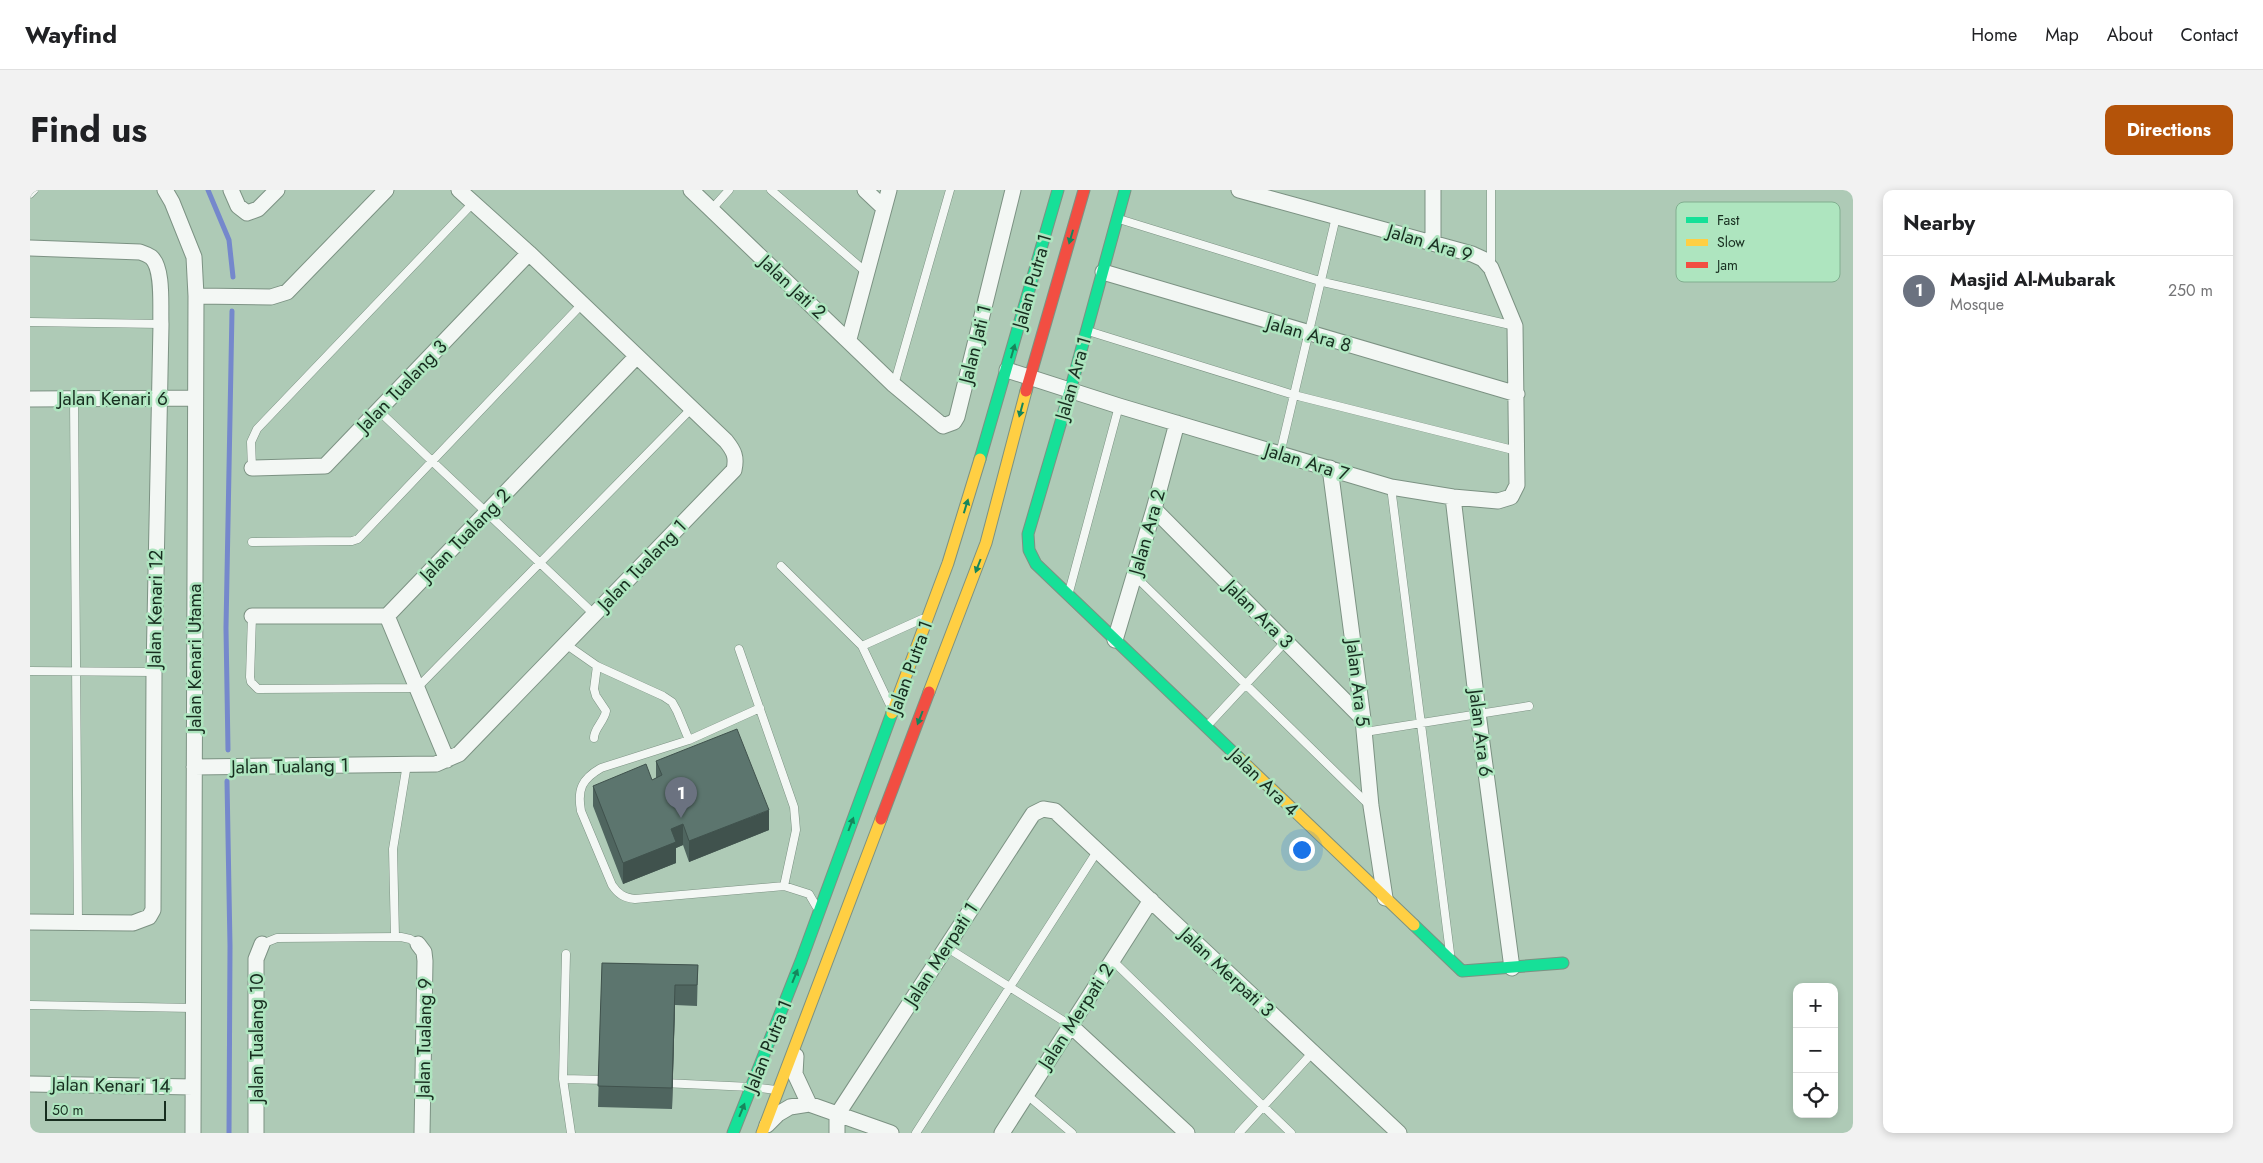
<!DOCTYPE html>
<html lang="en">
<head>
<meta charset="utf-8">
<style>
  :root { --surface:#fff; --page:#f2f2f2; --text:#202124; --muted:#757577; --line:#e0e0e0; --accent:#b45309 }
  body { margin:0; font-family:Jost,sans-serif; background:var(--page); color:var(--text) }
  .controls { position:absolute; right:15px; bottom:15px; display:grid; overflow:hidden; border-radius:10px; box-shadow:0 2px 8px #0003 }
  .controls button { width:45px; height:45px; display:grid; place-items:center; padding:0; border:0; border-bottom:1px solid var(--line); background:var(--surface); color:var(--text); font:25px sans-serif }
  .scale { position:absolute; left:15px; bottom:12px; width:121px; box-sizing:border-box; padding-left:5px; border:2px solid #172d1f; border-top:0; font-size:14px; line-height:18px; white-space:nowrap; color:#172d1f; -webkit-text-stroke:4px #aee5bf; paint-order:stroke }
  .you { position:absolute; left:1271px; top:659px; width:18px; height:18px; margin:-12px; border:4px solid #fff; border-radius:50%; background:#1a73e8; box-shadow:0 0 0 8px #1a73e833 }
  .badge { display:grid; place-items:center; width:32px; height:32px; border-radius:50%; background:var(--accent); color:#fff; font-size:16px; font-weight:700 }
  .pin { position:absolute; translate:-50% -41px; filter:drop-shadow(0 1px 2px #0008) }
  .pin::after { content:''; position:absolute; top:26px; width:18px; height:15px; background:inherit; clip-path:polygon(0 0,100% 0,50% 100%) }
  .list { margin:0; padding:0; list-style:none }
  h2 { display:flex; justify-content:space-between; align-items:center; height:65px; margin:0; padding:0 20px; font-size:21px }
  h2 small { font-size:16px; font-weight:400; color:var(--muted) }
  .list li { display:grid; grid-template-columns:32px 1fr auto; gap:15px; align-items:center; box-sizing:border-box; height:70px; padding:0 20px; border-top:1px solid var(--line) }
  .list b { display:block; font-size:19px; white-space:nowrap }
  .list p { margin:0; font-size:16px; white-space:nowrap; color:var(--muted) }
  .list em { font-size:16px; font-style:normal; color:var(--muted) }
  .icon { flex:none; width:28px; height:28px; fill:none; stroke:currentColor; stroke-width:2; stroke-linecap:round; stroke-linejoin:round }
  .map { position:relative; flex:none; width:1823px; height:943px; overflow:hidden; border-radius:10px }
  header { display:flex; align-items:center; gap:30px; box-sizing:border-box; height:70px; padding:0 25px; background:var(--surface); border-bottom:1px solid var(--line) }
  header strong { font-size:24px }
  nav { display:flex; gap:28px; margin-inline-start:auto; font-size:18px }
  .intro { display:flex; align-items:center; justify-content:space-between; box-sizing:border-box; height:120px; padding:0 30px }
  h1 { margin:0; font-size:35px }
  .button { padding:12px 22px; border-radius:10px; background:var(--accent); color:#fff; font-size:18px; font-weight:700 }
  main { display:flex; gap:30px; padding:0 30px }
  aside { flex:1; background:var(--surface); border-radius:10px; box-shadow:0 2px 8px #0003 }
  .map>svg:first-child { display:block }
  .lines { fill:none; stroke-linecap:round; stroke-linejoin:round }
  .stream { stroke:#7588cc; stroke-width:5 }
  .lane-casing { stroke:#7c9283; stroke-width:9 }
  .street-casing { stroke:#7c9283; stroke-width:17 }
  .fast-casing { stroke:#7c9283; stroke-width:13 }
  .slow-casing { stroke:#7c9283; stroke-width:13 }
  .jam-casing { stroke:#7c9283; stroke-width:13 }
  .lane { stroke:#f3f7f4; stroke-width:8 }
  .street { stroke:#f3f7f4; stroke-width:15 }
  .fast { stroke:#16e098; stroke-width:11 }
  .slow { stroke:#ffcf43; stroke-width:11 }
  .jam { stroke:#f24e42; stroke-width:11 }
  .wall { fill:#4f655f }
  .shaded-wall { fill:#40524d }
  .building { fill:#5c756e; stroke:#40524d }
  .oneway { fill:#16865c }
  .labels { text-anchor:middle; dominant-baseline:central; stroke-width:5; stroke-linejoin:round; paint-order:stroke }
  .street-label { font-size:19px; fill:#172d1f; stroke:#aee5bf }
  .key { fill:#aee5bf; stroke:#81ae8f; stroke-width:1 }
  .key-label { font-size:14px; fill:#172d1f }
</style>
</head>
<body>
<header>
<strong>Wayfind</strong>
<nav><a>Home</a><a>Map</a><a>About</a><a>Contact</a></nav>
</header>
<div class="intro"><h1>Find us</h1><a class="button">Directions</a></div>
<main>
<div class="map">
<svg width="1823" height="943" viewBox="0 0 1823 943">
  <rect width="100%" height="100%" fill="#aecab6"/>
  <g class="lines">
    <path class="stream" d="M178 0 199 50 203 87
      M198 560 196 438 202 121
      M197 591 200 756 199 943"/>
    <defs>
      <path id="lane" d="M741 0 837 83
        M1461 0V76
        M0 4 4 0
        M681 20 699 0
        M1089 29 1293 92 1485 136
        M0 132 131 134
        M1058 141 1264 205 1487 261
        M864 195 920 0
        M44 208 48 733
        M349 221 564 424
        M1250 264 1306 27
        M222 278 221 252 227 239 443 13
        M1361 297 1420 763
        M222 352 322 351 328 349 553 113
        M751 376 832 456 892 429
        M1104 385 1339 615
        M1039 402 1089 216
        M222 426 220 487 221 492 228 499 387 498 662 218
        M537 455 567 476 633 506 642 512 647 521 659 550
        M832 456 860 515
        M709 459 764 617 766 640 754 696
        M0 481 124 482
        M730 518 659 550 571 578C552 589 547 599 551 621L582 695C588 704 594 708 605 709L754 696 779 704 786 716
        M1177 536 1256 451
        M1335 542 1499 516
        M564 548C564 538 574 532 576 521L566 506 564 499 567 476
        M365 747 363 659 377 574
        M232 754 247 748 371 747 380 749 388 754
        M916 757 1040 835
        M536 764 533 889 541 943
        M1082 770 1261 943
        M0 815 163 818
        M533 889 576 890
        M633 893 721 897 746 900
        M996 904 1042 943
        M886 943 1068 660
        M1209 943 1283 862"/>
      <path id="street" d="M135 0 142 12 164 67 166 106 163 943
        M201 0 208 16 217 23 228 19 247 0
        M661 0 864 195 913 236 924 232 927 227 983 0
        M835 0 854 18
        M1403 52V0
        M0 58 110 62C113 63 118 65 121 67 134 78 130 118 131 134L124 482 123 720 119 727 103 733 0 732
        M1073 82 1487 204
        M166 106 241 107 257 102 356 0
        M819 149 859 0
        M977 180 1089 216 1361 297 1423 307 1468 311 1481 307 1487 295 1485 136 1461 78 1453 69 1442 64 1209 0
        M0 209 165 208
        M222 278 295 276 499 63
        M1300 278 1333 529 1341 616 1355 708
        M1423 307 1448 523 1482 778
        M1124 319 1333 529
        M222 426H357L606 167
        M357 426 417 570
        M1085 450 1124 319 1147 233
        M164 577 406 574 429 564 704 280C707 267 704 261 696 251L499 63 429 0
        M388 754 394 762 395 771 392 943
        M1040 835 1157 943
        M766 866 765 884 779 914
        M0 894 163 897
        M807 925 1003 624 1013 619 1025 621 1369 943
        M807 925V943
        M737 935 748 924 760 917 779 914 861 943
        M226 943V769L232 754
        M972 943 1121 710"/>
      <path id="fast" d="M1095 0 1040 201 998 344 999 360 1006 374 1209 568
        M950 269 1028 0
        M1384 735 1432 781 1533 773
        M703 943 771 771 862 523"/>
      <path id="slow" d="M899 502 956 353 996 201
        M862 523 918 373 950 269
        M1209 568 1384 735
        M732 943 851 629"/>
      <path id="jam" d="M996 201 1054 0
        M851 629 899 502"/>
    </defs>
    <use href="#lane" class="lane-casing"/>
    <use href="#street" class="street-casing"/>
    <use href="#fast" class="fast-casing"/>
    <use href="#slow" class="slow-casing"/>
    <use href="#jam" class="jam-casing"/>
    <use href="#lane" class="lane"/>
    <use href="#street" class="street"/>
    <use href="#fast" class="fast"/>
    <use href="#slow" class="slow"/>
    <use href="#jam" class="jam"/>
  </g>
  <path class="wall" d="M626 571 739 640 659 672 653 655 646 658V673L593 694 563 616V596L622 590 626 588Z
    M572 773 668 775 667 816 645 815 642 919 568 917Z"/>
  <path class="shaded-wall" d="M739 620V640L659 672V651Z
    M653 634V655L646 658V673L593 694V673L641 639Z
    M645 795V815L642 919V898Z"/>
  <path class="building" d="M707 539 739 620 659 651 653 634 641 639 646 652 593 673 563 596 616 574 622 590 632 585 626 571Z
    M572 773 668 775 667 795H645L642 898 568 896Z"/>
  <defs><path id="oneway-solid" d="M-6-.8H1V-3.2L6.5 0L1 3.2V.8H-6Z" transform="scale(1.25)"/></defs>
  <g class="oneway">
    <use href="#oneway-solid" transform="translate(1041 47) rotate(106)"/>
    <use href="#oneway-solid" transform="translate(983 161) rotate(-74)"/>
    <use href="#oneway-solid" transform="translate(991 220) rotate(105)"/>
    <use href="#oneway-solid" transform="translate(936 316) rotate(-73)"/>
    <use href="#oneway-solid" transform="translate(948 376) rotate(111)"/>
    <use href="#oneway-solid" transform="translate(890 528) rotate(111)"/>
    <use href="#oneway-solid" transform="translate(821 634) rotate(-69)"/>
    <use href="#oneway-solid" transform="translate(765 786) rotate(-68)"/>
    <use href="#oneway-solid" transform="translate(712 920) rotate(-68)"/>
  </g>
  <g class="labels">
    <g class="street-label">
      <text transform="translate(1400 53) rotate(17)">Jalan Ara 9</text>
      <text transform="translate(1002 91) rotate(-74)">Jalan Putra 1</text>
      <text transform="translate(763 97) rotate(43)">Jalan Jati 2</text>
      <text transform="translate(1279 144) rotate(16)">Jalan Ara 8</text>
      <text transform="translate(945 154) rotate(-76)">Jalan Jati 1</text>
      <text transform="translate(1043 188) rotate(-74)">Jalan Ara 1</text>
      <text transform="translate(372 196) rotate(-46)">Jalan Tualang 3</text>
      <text x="83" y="208">Jalan Kenari 6</text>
      <text transform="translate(1277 272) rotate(17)">Jalan Ara 7</text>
      <text transform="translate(1117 342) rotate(-74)">Jalan Ara 2</text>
      <text transform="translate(435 345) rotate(-46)">Jalan Tualang 2</text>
      <text transform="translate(612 375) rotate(-46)">Jalan Tualang 1</text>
      <text transform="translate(125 419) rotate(-89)">Jalan Kenari 12</text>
      <text transform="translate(1229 424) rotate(45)">Jalan Ara 3</text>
      <text transform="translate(164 468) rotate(-90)">Jalan Kenari Utama</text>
      <text transform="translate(880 477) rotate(-70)">Jalan Putra 1</text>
      <text transform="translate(1328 493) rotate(83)">Jalan Ara 5</text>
      <text transform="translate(1451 543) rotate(83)">Jalan Ara 6</text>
      <text transform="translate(260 576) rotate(-1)">Jalan Tualang 1</text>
      <text transform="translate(1234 592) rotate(44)">Jalan Ara 4</text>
      <text transform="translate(911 764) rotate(-57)">Jalan Merpati 1</text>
      <text transform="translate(1197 782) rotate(43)">Jalan Merpati 3</text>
      <text transform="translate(1046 826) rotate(-57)">Jalan Merpati 2</text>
      <text transform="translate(226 848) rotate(-90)">Jalan Tualang 10</text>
      <text transform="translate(394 848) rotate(-89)">Jalan Tualang 9</text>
      <text transform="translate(738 856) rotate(-68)">Jalan Putra 1</text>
      <text transform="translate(81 895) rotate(1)">Jalan Kenari 14</text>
    </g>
  </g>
  <rect x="1646" y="12" width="164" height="80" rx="8" class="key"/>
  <rect x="1656" y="27" width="22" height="6" fill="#16e098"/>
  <rect x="1656" y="49" width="22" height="7" fill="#ffcf43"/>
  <rect x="1656" y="72" width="22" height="6" fill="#f24e42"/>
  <g class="key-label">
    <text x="1687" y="35">Fast</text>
    <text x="1687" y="57">Slow</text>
    <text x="1687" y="80">Jam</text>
  </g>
</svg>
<div class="controls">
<button>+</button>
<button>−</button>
<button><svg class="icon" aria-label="locate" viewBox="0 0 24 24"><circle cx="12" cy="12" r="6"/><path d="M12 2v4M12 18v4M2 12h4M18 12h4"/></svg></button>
</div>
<div class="scale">50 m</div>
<div class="you"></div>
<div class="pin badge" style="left:651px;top:628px;background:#6b7280">1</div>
</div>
<aside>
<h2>Nearby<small></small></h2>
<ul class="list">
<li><span class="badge" style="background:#6b7280">1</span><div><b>Masjid Al-Mubarak</b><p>Mosque</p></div><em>250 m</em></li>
</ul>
</aside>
</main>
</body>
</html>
